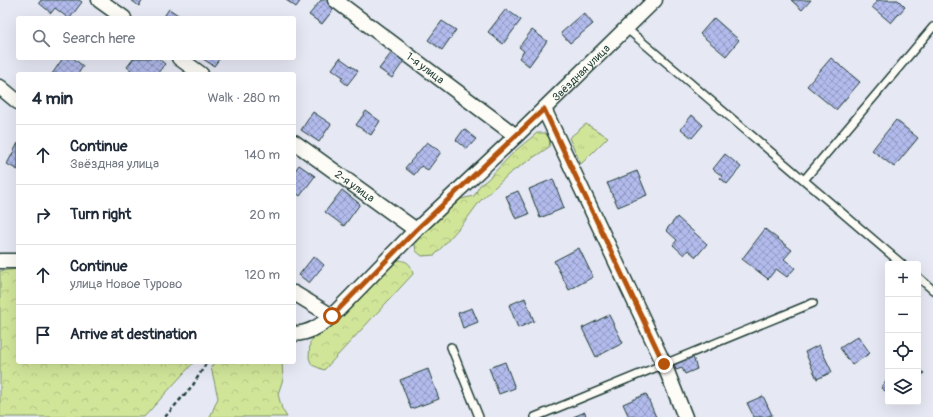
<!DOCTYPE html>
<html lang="en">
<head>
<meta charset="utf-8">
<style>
  :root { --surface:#fff; --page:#f6f6f7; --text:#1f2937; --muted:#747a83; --line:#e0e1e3 }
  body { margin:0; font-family:Pangolin,sans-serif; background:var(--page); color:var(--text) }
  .controls { position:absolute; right:12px; bottom:12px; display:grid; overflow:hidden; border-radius:4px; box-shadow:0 4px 16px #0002 }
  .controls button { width:36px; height:36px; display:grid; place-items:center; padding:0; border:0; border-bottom:1px solid var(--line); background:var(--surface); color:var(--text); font:20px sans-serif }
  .stop { position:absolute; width:12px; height:12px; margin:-9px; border:3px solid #b45309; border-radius:50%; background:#fff }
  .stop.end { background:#b45309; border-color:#fff; box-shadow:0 1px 4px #0008 }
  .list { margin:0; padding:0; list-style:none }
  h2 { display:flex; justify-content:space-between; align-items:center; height:52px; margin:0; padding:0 16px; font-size:17px }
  h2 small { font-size:13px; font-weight:400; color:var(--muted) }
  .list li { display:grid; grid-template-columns:26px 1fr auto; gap:12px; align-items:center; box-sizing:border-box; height:60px; padding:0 16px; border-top:1px solid var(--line) }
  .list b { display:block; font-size:15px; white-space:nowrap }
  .list p { margin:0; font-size:13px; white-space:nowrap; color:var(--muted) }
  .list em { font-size:13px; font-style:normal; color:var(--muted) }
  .icon { flex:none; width:22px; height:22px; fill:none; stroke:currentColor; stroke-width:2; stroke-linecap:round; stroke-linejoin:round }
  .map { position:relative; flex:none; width:933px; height:417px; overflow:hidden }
  .search { position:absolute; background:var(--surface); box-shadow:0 4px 16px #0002; left:16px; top:16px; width:280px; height:44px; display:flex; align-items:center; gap:10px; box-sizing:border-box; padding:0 14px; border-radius:4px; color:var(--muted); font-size:15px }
  .panel { position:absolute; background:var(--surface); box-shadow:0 4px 16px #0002; left:16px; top:72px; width:280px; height:292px; border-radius:4px }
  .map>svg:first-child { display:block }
  .grass { fill:url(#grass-tufts); stroke:#789166 }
  .forest { fill:url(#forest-crowns); stroke:#789166 }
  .building { fill:url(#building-cross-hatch); stroke:#1f3d34 }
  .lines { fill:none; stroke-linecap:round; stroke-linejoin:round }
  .service-casing { stroke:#1f3d34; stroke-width:10 }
  .minor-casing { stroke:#1f3d34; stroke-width:17 }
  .path { stroke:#1f3d34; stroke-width:2.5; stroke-dasharray:4 3; stroke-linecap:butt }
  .service { stroke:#fdfcf7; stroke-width:7 }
  .minor { stroke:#fdfcf7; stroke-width:14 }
  .route { stroke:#b45309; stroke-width:5 }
  .labels { text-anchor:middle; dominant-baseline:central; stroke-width:4; stroke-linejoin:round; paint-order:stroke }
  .street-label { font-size:11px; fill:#1f3d34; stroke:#fdfcf7 }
</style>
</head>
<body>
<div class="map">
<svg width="933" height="417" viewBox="0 0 933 417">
  <defs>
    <pattern id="grass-tufts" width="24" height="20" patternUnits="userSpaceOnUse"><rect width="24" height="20" fill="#d1e599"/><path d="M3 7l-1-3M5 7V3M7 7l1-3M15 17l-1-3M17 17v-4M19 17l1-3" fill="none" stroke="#b3c584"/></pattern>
    <pattern id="forest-crowns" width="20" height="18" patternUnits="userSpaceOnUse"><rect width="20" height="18" fill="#d1e599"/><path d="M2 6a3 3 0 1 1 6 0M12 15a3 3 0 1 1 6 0" fill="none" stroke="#b3c584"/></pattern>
    <pattern id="building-cross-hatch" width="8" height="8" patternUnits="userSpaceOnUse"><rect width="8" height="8" fill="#b2bbec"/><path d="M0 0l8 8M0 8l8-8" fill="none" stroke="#9099c0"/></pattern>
  </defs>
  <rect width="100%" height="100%" fill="#e6e8f4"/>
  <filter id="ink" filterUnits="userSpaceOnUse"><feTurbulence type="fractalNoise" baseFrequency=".025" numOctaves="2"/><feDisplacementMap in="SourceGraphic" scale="8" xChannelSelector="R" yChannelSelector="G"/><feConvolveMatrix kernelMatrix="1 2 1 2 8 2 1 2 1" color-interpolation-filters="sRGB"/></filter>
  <g filter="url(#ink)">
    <path class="grass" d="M586 124 608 137 581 164 569 138Z"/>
    <path class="forest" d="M537 133H545L550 139 549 147 510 173 480 201 466 220 435 255 422 256 416 251 415 245 417 239 461 199 474 196 480 185 487 180 515 151Z
      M398 260C408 261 411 264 413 274L324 370 312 365 309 358 310 342 316 336 331 326Z
      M18 269V362H194L144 417H0V271Z
      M215 362H282L283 379 278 394 282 409 287 417H210L218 398 211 367Z"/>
    <path class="building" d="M41 0H79L82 2 70 18H68L55 8 51 13 39 3Z
      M131 0H143L139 6Z
      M286 0H301L296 7Z
      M321 0H328L336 6 322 24 309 15Z
      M791 0H811L802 10Z
      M878 0H898L905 7 891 23 872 7Z
      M169 9 183 18H163Z
      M506 9 521 20 503 44 488 32Z
      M584 13 593 24 570 43 561 33Z
      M714 18 739 40 726 56 700 34Z
      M442 21 456 30 442 50 428 40Z
      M532 30 547 41 529 66 519 58 524 51 519 47Z
      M392 52 404 61 392 78 379 69Z
      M63 58H73L83 66 78 74H52Z
      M134 58H158L165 64 157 74H131L133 72 127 67Z
      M204 58H220L214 66 203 59Z
      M340 58 358 71 347 85 341 80 343 77 332 69Z
      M831 58 860 82 836 110 807 86Z
      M366 111 380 121 371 135 356 125Z
      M313 112 331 124 319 142 301 130Z
      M692 115 703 125 692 138 681 129Z
      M896 120 918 138 894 167 872 150Z
      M464 129 476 139 467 149 456 140Z
      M427 142 441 152 428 170 421 166 414 175 405 168Z
      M18 143V170L7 164Z
      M725 154 741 167 727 184 720 178 722 176 713 169Z
      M299 165 315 176 300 196 294 191V172Z
      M637 171 647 195 618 207 607 183Z
      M553 179 564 208 540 218 529 189Z
      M342 190 360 204 344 226 325 212Z
      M518 191 529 214 516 219 506 196Z
      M677 217 707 244 696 257 688 250 684 255 673 245 677 240 666 230Z
      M765 229 792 250 784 259 795 268 787 277 776 269 768 279 742 259Z
      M579 248 593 277 569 290 554 261Z
      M314 256 324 265 309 283 299 275Z
      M525 298 534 321 518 328 509 305Z
      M472 308 478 322 463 328 458 313Z
      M609 315 623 343 596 357 582 328Z
      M858 336 870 353 852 365 840 348Z
      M819 345 832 372 817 379 805 352Z
      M692 354 697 369 685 374 682 368 676 370 673 361Z
      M505 362 515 388 499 394 489 368Z
      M428 369 439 399 411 409 400 380Z
      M918 369 924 373 918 381Z
      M888 379V393L881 388Z
      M646 394 656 417H629L623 404Z
      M763 396 772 415 766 417H754L747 403Z
      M585 412 586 417H573Z"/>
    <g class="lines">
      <defs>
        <path id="service" d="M626 28 902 264
          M804 180 933 27
          M918 277 933 290
          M451 347 479 417
          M535 417 813 303"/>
        <g id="minor">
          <path d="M99 0 124 18"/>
          <path id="s1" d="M335 0 516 136"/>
          <path d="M179 58 201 74"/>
          <path d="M0 87 18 102"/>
          <path d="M544 109 664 364 685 417"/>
          <path id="s2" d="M294 142 416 230"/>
          <path d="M0 261H18"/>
          <path d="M294 293 332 316"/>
          <path id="s3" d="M294 334C310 333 320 326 332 316L416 230 516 136 655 0"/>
        </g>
      </defs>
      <use href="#service" class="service-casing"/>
      <use href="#minor" class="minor-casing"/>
      <path class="path" d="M165 417 193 385 207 362"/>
      <use href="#service" class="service"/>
      <use href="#minor" class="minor"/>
    </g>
  </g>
  <g class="lines" filter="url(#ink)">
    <path class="route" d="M332 316 416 230 544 109 664 364"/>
  </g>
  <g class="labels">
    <g class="street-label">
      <text stroke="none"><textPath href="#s1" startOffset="113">1-я улица</textPath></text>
      <text stroke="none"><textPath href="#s3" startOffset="391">Звёздная улица</textPath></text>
      <text stroke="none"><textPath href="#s2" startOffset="75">2-я улица</textPath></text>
    </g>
  </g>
</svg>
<div class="controls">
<button>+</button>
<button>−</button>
<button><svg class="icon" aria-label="locate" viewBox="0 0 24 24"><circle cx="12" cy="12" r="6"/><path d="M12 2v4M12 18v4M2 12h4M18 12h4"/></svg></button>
<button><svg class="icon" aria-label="layers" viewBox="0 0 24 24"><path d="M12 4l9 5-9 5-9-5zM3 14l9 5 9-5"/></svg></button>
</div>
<div class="stop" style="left:332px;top:316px"></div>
<div class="stop end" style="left:664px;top:364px"></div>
<div class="search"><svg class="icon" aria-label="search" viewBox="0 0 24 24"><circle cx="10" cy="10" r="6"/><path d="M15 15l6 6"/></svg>Search here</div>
<section class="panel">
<h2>4 min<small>Walk · 280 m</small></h2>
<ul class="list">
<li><svg class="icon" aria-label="ahead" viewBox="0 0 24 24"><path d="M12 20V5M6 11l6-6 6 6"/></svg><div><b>Continue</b><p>Звёздная улица</p></div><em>140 m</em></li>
<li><svg class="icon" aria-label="right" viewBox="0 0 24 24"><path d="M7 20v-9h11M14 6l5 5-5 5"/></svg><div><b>Turn right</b></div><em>20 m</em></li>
<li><svg class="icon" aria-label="ahead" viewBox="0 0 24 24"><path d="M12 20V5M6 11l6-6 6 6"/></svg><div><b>Continue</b><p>улица Новое Турово</p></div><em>120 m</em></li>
<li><svg class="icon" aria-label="arrive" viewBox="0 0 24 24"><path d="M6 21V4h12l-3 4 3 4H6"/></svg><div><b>Arrive at destination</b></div></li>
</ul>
</section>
</div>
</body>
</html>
